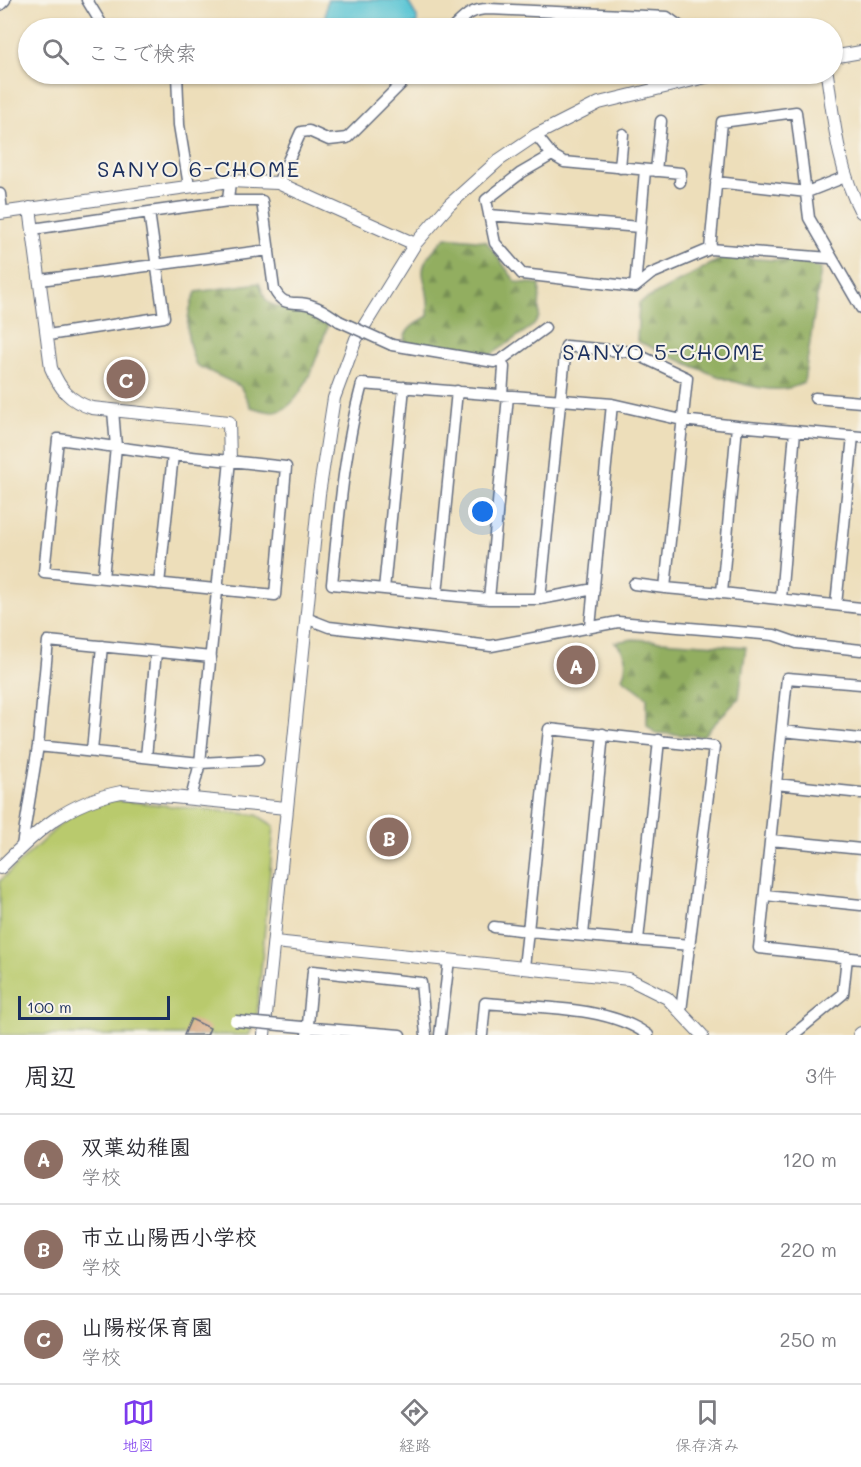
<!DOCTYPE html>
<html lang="ja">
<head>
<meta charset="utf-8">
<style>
  :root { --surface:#fff; --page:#f2f2f3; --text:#2b2b33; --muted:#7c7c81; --line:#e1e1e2; --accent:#7c3aed }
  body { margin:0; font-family:Mali,"Klee One",sans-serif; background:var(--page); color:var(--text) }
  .scale { position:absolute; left:18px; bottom:15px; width:152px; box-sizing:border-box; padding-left:6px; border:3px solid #1b2f5e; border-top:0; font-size:16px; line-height:21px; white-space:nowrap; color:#1b2f5e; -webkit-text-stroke:4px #f7f3e8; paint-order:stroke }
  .you { position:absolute; left:483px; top:512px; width:21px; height:21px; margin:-15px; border:4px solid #fff; border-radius:50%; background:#1a73e8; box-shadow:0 0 0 9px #1a73e833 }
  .badge { display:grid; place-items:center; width:39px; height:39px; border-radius:50%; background:var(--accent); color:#fff; font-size:20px; font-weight:700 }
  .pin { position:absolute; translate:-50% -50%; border:3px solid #fff; box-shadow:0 2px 6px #0006 }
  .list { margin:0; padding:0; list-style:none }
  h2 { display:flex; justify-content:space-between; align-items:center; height:78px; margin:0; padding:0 24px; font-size:26px }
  h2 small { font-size:20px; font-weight:400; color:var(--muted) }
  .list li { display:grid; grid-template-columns:39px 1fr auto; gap:18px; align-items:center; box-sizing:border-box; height:90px; padding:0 24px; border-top:2px solid var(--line) }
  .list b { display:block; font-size:22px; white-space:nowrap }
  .list p { margin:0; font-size:20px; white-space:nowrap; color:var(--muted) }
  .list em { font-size:20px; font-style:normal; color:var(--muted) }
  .icon { flex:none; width:33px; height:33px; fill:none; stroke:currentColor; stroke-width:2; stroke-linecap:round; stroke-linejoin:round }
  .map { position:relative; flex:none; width:861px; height:1035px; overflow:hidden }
  .search { position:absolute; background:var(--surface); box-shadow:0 2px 4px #0004; left:18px; right:18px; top:18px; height:66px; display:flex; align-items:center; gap:15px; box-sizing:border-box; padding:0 21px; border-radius:33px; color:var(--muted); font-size:22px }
  .sheet { height:348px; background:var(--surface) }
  nav { display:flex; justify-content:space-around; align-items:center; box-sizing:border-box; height:84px; border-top:2px solid var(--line); background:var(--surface); font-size:16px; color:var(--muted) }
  nav a { display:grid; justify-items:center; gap:3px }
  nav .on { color:var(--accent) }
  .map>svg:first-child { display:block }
  .forest { fill:url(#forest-firs); stroke:#566e5f; stroke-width:1.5 }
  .park { fill:#b9ca6d; stroke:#6a7c66; stroke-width:1.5 }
  .water { fill:#5ac5d4; stroke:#3a7a99; stroke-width:1.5 }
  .building { fill:#d8ac87 }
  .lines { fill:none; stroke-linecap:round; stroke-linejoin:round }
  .minor-casing { stroke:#646c7e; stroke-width:13 }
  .tertiary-casing { stroke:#646c7e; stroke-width:14 }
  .minor { stroke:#fff; stroke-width:10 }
  .tertiary { stroke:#fff; stroke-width:12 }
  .minor-bridge-casing { stroke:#646c7e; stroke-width:13; stroke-linecap:butt }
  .minor-bridge { stroke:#fff; stroke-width:10 }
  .labels { text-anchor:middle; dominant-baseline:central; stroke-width:4.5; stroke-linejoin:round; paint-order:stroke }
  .neighbourhood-label { font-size:22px; letter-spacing:1.5px; fill:#1b2f5e; stroke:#f7f3e8 }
</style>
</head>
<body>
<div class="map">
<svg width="861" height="1035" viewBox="0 0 861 1035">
  <defs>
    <pattern id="forest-firs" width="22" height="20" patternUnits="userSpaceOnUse" patternTransform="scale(1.5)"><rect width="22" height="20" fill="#92ae60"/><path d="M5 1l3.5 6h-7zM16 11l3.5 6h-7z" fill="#768e52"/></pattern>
  </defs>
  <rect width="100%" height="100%" fill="#f7f3e8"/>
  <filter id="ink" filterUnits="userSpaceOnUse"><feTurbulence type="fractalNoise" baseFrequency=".0167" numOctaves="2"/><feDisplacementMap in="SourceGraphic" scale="12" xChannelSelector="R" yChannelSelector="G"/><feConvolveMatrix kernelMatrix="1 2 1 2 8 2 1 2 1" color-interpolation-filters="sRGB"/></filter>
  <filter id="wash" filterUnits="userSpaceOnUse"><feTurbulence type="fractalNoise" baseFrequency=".008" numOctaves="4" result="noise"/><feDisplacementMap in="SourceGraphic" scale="24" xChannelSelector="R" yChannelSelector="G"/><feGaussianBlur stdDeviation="1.35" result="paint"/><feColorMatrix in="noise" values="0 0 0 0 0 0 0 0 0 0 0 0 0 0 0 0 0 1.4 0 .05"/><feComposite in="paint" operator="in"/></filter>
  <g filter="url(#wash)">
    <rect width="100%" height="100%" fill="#eddeba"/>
    <path class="forest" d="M446 237 486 241 516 282 540 284 539 317 534 325 488 357 404 343C403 329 417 323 428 316 432 272 405 276 446 237Z
      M724 257 804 262 821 269 804 382C766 408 676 357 637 341L639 303Z
      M259 283C262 288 263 296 267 301 271 308 313 314 327 321V328C319 350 303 410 274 412 267 412 258 409 251 407L240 386 196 365C185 338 184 318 196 292Z
      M633 639 746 647 739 698 703 736 655 733 647 725V697L622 678C628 664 627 653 615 642Z"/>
    <path class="park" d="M114 800 257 815 274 826 257 1015 249 1035H0V881L67 818 86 805Z"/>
    <path class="water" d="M327 0H407L417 17V24L388 28H324Z"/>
    <g id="blocks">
      <path class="building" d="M191 1019 210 1028 207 1035H184Z"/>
    </g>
  </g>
  <g filter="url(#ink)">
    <use href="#blocks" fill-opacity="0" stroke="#646c7e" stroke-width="1.5"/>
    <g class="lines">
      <defs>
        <path id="minor" d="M87 0 104 28
          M0 5 5 0
          M453 28C465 16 471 9 489 9L667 17 682 28
          M177 74 179 125 189 186
          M536 135 552 155 564 162 681 173 680 182
          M552 155 521 173 486 200 495 243 522 274 635 287 651 274 710 249 830 258
          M620 168 623 134
          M656 171 661 121
          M230 181 228 201H262L274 289C284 310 296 299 313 306 323 309 330 315 339 321
          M716 182 807 192 845 177
          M278 183 301 132 309 131 329 140 347 138 411 74
          M0 194 2 212
          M489 215 640 227
          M33 229 149 212
          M710 249 722 122 796 112 809 218 861 308
          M40 280 269 250
          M635 287 645 170
          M48 335 164 317 149 212 228 201
          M392 345 494 362 501 360 545 328
          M501 360 504 367 502 395
          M815 398 861 402
          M612 404 682 420 737 426
          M861 437 737 426 722 593 861 608
          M58 439 173 455 286 467 275 595 44 572Z
          M103 578 116 447 113 410
          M159 584 173 455
          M634 584 665 588
          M384 589 404 387
          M437 594 457 391
          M489 599 508 396
          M540 599 566 346 632 352 687 378 665 588 722 593
          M781 599 795 431
          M836 605 853 436
          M306 618 329 627 491 646 618 622 774 635 797 643 861 650
          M590 627 612 404 362 384C344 450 339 516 332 584L489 599H540L594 589
          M861 684 787 678 759 948 861 959
          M782 731 861 739
          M38 746 200 763 258 760
          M92 751 102 646
          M146 757 156 652
          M776 784 861 793
          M191 798 200 763 230 460
          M771 840 861 849
          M22 846 38 746 48 641 211 657
          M765 895 861 905
          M494 927 528 931 524 967
          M583 935 603 734
          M638 940 659 740
          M681 1011 714 747 549 729 528 931 690 945
          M302 1027 400 1035
          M307 1035 313 971 421 983 426 1035
          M440 1035 449 960
          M482 1035 485 1003C534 1008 608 1005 648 1035
          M793 1035 843 994 847 957"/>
        <path id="tertiary" d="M832 57 861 52
          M827 74C834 122 838 169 861 212
          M30 208 51 368C60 389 69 401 92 408L229 422 230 460
          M0 213 230 181 278 183 415 244
          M0 868C38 830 66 803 121 792L286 808
          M275 942 629 979 667 998 702 1035
          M264 1035 319 494 334 398 356 339 415 244 449 205 499 160 536 135 599 103 718 74
          M859 1035 861 1033"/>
      </defs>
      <use href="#minor" class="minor-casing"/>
      <use href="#tertiary" class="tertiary-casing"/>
      <use href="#minor" class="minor"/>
      <use href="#tertiary" class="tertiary"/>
      <defs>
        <path id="minor-bridge" d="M339 321 392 345
          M235 1021 302 1027"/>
      </defs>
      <use href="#minor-bridge" class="minor-bridge-casing"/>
      <use href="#minor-bridge" class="minor-bridge"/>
    </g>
  </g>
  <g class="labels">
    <g class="neighbourhood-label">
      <text x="199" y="168">SANYO 6-CHOME</text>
      <text x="664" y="351">SANYO 5-CHOME</text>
    </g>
  </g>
</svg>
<div class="scale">100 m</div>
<div class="you"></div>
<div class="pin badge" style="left:576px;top:665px;background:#8d6e63">A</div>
<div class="pin badge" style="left:389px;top:837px;background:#8d6e63">B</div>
<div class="pin badge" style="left:126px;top:379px;background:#8d6e63">C</div>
<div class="search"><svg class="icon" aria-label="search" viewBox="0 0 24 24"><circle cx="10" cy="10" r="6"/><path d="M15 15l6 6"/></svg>ここで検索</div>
</div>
<section class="sheet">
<h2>周辺<small>3件</small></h2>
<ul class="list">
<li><span class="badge" style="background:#8d6e63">A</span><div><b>双葉幼稚園</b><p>学校</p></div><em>120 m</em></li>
<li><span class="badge" style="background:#8d6e63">B</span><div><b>市立山陽西小学校</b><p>学校</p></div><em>220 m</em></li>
<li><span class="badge" style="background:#8d6e63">C</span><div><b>山陽桜保育園</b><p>学校</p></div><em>250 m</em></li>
</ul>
</section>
<nav>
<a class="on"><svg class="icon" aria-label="map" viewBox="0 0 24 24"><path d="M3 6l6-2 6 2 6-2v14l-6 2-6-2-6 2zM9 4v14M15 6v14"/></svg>地図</a>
<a><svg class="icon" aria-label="directions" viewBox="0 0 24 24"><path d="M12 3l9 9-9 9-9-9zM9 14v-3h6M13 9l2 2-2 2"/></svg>経路</a>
<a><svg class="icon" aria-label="saved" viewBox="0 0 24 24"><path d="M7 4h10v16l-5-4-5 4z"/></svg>保存済み</a>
</nav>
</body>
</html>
